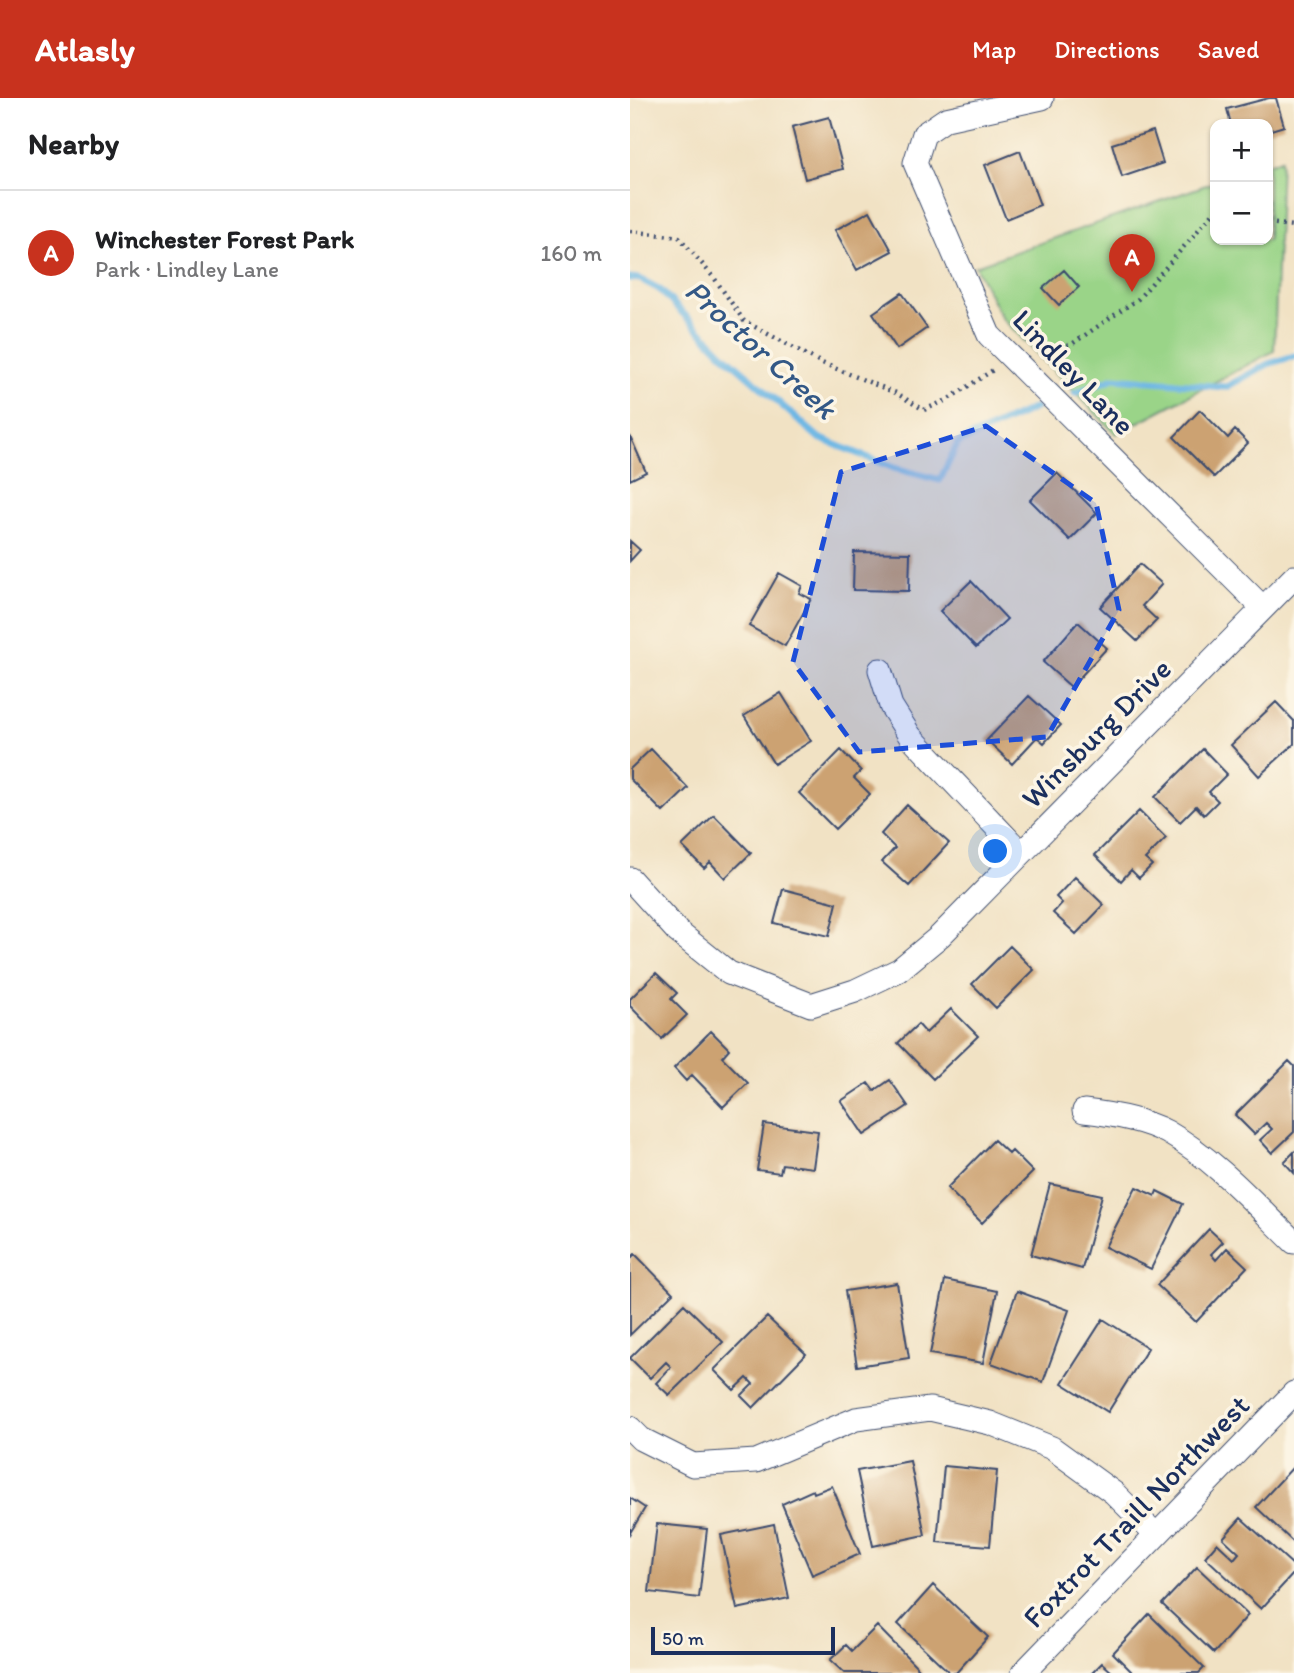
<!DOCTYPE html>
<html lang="en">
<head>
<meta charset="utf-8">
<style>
  :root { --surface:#fff; --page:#f2f2f2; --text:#202124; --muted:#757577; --line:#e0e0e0; --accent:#c8321e }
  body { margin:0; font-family:Itim,sans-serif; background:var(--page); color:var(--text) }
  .controls { position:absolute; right:21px; top:21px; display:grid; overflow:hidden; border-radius:14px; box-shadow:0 2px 5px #0004 }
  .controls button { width:63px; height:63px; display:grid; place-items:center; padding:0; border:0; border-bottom:2px solid var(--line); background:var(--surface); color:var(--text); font:35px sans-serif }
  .scale { position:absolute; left:21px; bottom:18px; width:184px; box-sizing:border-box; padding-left:7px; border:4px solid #1b2f5e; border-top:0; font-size:19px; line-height:24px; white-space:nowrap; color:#1b2f5e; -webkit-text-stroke:5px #fcf5e5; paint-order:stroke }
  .you { position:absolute; left:366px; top:754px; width:24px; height:24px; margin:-18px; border:5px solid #fff; border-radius:50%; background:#1a73e8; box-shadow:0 0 0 10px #1a73e833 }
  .badge { display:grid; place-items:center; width:46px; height:46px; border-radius:50%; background:var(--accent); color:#fff; font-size:23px; font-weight:700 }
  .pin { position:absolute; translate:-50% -58px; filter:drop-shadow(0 2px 4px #0008) }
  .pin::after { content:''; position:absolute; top:37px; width:24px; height:21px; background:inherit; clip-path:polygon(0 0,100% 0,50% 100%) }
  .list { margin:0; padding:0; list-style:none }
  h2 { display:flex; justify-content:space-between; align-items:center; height:91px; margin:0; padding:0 28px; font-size:30px }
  h2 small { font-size:23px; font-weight:400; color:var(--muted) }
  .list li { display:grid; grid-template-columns:46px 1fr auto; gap:21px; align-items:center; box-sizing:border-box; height:126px; padding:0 28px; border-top:2px solid var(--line) }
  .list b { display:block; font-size:26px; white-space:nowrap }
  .list p { margin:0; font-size:23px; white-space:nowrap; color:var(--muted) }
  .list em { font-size:23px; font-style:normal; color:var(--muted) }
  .map { position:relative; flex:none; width:664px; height:1575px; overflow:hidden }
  header { display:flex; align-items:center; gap:42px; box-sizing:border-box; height:98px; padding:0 35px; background:var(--accent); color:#fff }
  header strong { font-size:33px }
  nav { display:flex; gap:38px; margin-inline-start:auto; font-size:24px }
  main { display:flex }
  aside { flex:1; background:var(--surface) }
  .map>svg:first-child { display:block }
  .green { fill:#9ad488; stroke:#5a8273; stroke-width:2 }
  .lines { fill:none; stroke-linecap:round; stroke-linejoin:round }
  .stream { stroke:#6bb6e4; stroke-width:7 }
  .building { fill:#cca272 }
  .street-casing { stroke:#3b4a6d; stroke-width:25 }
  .path { stroke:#3b4a6d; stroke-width:4.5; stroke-dasharray:2 5; stroke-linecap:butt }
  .street { stroke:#fff; stroke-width:23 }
  .marked { fill:#1d4ed8; fill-opacity:0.2; stroke:#1d4ed8; stroke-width:5; stroke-dasharray:14 9; stroke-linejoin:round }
  .labels { text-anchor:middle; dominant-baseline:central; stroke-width:7; stroke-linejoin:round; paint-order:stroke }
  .street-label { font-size:30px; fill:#1b2f5e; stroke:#fcf5e5 }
  .water-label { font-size:32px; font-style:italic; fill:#335886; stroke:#fcf5e5 }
</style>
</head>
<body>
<header>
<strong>Atlasly</strong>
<nav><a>Map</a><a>Directions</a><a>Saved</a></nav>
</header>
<main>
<aside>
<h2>Nearby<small></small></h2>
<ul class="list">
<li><span class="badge">A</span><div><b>Winchester Forest Park</b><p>Park · Lindley Lane</p></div><em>160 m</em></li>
</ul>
</aside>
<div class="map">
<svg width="664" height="1575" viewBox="0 0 664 1575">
  <rect width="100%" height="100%" fill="#fcf5e5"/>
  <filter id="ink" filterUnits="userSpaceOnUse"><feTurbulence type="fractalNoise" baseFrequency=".0143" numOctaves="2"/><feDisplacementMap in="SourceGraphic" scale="14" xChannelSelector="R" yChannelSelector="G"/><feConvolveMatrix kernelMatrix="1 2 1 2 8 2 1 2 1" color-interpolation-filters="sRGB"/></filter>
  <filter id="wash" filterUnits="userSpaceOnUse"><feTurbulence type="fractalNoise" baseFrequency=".00686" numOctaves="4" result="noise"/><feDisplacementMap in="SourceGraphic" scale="28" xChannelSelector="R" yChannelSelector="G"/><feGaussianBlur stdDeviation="1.57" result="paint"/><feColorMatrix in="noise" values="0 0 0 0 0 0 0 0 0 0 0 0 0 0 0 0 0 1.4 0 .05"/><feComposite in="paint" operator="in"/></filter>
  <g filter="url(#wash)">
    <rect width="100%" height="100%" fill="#f1e2c4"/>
    <path class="green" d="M651 61 644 253 486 336 372 220 345 168 585 84V142H638V66Z"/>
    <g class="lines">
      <path class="stream" d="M0 180 10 181 29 191 92 255 189 340 264 370 310 382 328 345 405 310
        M445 295 484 280 596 289 638 266 664 258"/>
    </g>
    <g id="blocks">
      <path class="building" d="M639 0H646L654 28 638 33V26H601L597 11Z
        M199 19 213 71 175 81 162 29Z
        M523 33 533 65 492 79 482 46Z
        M390 53 410 107 376 121 355 67Z
        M240 113 262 153 227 172 205 132Z
        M434 172 449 189 429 207 413 190Z
        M272 195 297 230 267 251 243 215Z
        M570 312 598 340 605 332 618 345 584 379 544 339Z
        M0 338 16 374 0 382Z
        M427 375 467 415 440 442 400 402Z
        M0 443 10 452 0 463Z
        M224 454 280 455 279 493 223 492Z
        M510 466 532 486 512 508 527 522 507 543 470 509Z
        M149 475 172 488 169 495 181 501 155 548 119 528Z
        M341 483 377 521 346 550 310 513Z
        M448 524 477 550 441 589 413 564Z
        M151 595 181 643 144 666 114 618Z
        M399 598 431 627 414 645 407 639 382 666 357 642Z
        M646 604 664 623V646L629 678 601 647Z
        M21 651 58 690 33 714 0 681V671Z
        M573 651 597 676 579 694 588 703 574 717 566 708 550 724 525 699Z
        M211 652 231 673 224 680 240 696 205 731 169 695Z
        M277 707 319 745 279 788 252 764 265 750 251 736Z
        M509 713 536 740 515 761 522 767 509 780 501 772 491 783 465 757Z
        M84 717 121 755 95 780 80 764 74 770 52 748Z
        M445 779 474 807 446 836 423 815 432 805 426 799Z
        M153 791 207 805 199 838 144 825Z
        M380 848 404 872 366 910 342 886Z
        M26 875 47 895 41 901 57 917 32 941 0 908V901Z
        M321 911 348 938 303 981 268 945 288 926 296 935Z
        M81 933 99 951 92 959 118 985 93 1009 62 977 56 983 44 970Z
        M659 963 664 968V1034L642 1055 630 1042 642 1031 636 1025 624 1036 605 1017Z
        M260 982 278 1008 234 1037 211 1003 238 985 244 993Z
        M134 1026 188 1033 183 1070 152 1066 150 1075 127 1072Z
        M364 1042 379 1056 382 1053 403 1074 352 1125 317 1090Z
        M664 1054V1075L654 1064Z
        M420 1086 472 1097 452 1171 401 1157Z
        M506 1089 525 1098 527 1093 553 1106 521 1171 475 1149Z
        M579 1131 593 1144 581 1156 586 1162 597 1150 617 1169 566 1224 527 1187Z
        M5 1156 43 1195 0 1237V1161Z
        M315 1182 367 1193 353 1265 300 1256Z
        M267 1185 279 1260 227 1268 215 1193Z
        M387 1193 439 1212 413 1284 361 1265Z
        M54 1206 93 1244 39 1297 26 1285 41 1269 36 1264 20 1280 0 1260Z
        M137 1219 176 1256 123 1310 111 1298 123 1286 117 1280 104 1292 84 1272Z
        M473 1221 518 1250 478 1314 432 1285Z
        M280 1363 295 1437 243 1448 227 1373Z
        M314 1368 367 1373 360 1448 307 1444Z
        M664 1368V1445L626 1409Z
        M202 1388 230 1456 182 1477 152 1406 183 1392 184 1395Z
        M0 1400 15 1410 0 1435Z
        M611 1420 664 1468V1475L631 1511 575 1459 587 1445 604 1461 609 1455 593 1440Z
        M27 1426 77 1431 69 1500 19 1494Z
        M144 1426 159 1500 107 1511 91 1437Z
        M567 1469 618 1517 584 1555 532 1506Z
        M303 1487 358 1539 326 1575H320L268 1526Z
        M519 1516 574 1570 569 1575H503L483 1555Z
        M247 1528 293 1575H214L200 1562 216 1547 222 1553Z
        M472 1565 483 1575H462Z"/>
    </g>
  </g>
  <g filter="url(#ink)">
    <use href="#blocks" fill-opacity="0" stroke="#3b4a6d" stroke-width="2"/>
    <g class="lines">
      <defs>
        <path id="street" d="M412 0 316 21 294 36 285 65 359 237 633 510
          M250 572 261 608 280 638 391 755
          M0 781 48 834 99 875 181 907 225 893 269 872 310 838 664 479
          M454 1013C481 1016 512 1021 537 1034 586 1062 624 1105 664 1144
          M0 1330 11 1341 63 1367 126 1363 226 1321 300 1311 360 1325 422 1350 484 1395 526 1437
          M393 1575 664 1295"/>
      </defs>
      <use href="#street" class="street-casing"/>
      <path class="path" d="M638 125 664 128
        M0 133 49 139 85 181 114 223 192 265 266 295 294 312 317 302 363 272
        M410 255 442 246 508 201 585 113"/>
      <use href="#street" class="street"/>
    </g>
  </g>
  <path class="marked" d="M356 328 466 405 489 512 417 639 229 654 163 564 211 374Z"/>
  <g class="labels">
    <g class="street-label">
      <text transform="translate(444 274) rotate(46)">Lindley Lane</text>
      <text transform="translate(466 635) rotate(-45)">Winsburg Drive</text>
      <text transform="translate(506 1413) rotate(-46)">Foxtrot Traill Northwest</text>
    </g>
    <g class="water-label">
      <text transform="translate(131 251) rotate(42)">Proctor Creek</text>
    </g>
  </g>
</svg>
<div class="controls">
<button>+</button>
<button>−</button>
</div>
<div class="scale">50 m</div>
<div class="you"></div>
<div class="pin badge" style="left:502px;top:194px">A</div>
</div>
</main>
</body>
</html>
